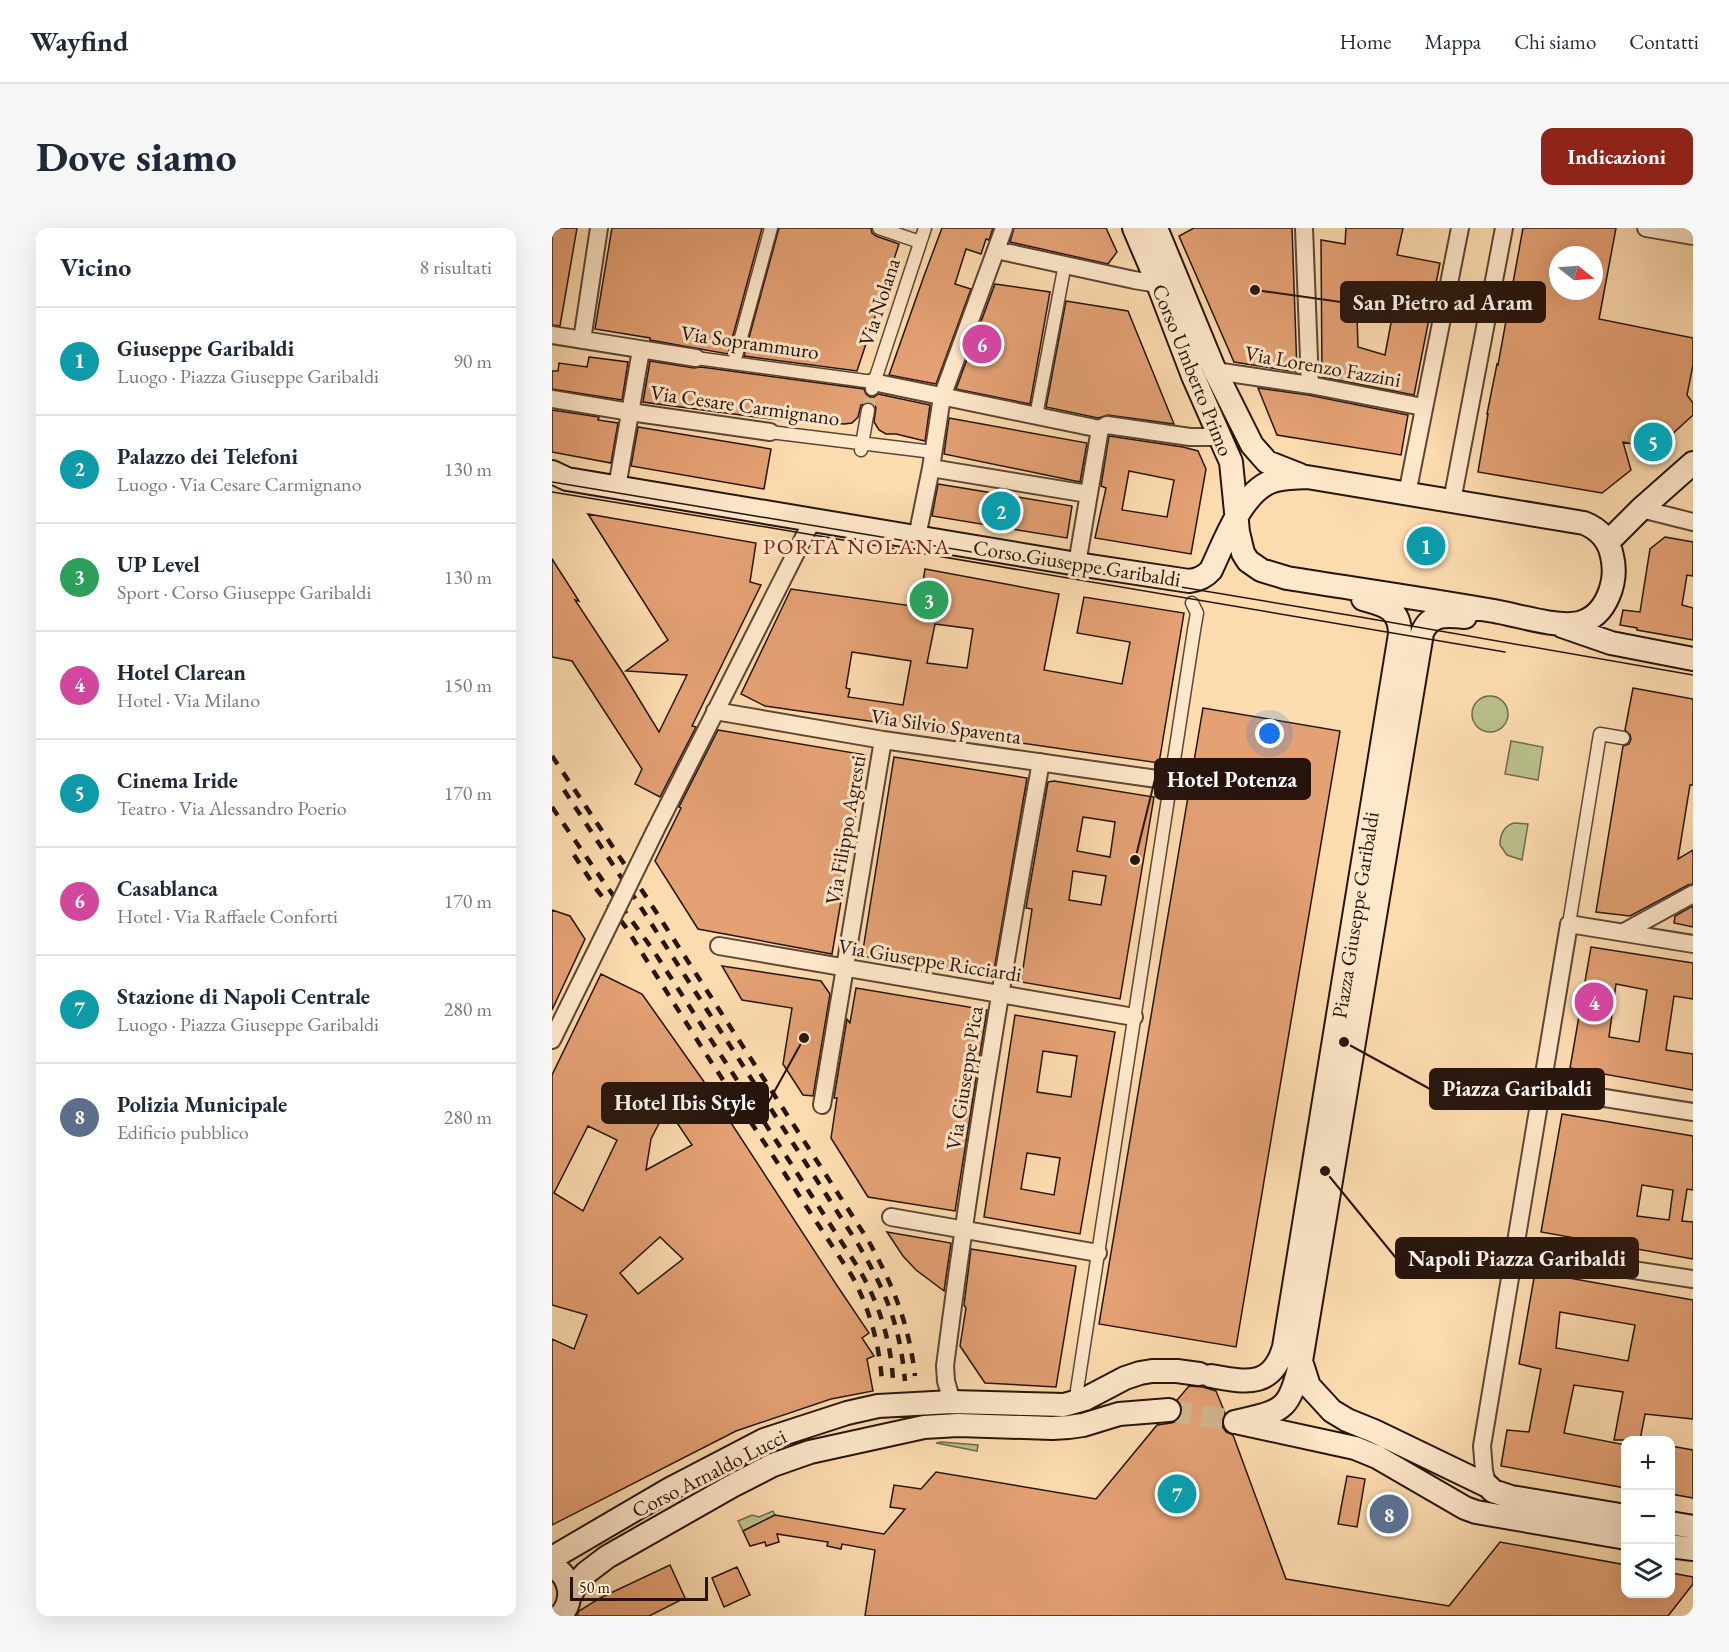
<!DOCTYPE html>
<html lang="it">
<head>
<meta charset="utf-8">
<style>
  :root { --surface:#fff; --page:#f6f6f7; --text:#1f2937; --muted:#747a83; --line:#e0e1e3; --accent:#8f2418 }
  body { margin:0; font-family:"EB Garamond",serif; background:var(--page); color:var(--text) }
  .controls { position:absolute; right:18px; bottom:18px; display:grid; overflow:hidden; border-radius:12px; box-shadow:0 6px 24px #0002 }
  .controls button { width:54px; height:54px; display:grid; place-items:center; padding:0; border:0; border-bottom:2px solid var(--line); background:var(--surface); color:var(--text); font:30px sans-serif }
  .compass { position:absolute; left:997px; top:18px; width:54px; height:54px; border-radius:50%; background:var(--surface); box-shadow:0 6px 24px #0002; rotate:107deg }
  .scale { position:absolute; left:18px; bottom:15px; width:138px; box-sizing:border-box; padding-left:6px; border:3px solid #26140c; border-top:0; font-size:16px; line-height:21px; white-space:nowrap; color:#26140c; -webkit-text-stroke:4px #fee8cb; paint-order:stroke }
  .you { position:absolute; left:718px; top:506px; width:21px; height:21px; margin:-15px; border:4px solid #fff; border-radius:50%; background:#1a73e8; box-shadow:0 0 0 9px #1a73e833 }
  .badge { display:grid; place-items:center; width:39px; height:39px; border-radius:50%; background:var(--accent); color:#fff; font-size:20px; font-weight:700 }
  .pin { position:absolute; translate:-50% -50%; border:3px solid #fff; box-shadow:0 2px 6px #0006 }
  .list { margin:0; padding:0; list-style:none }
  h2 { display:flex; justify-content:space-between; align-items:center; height:78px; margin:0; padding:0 24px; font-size:26px }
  h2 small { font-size:20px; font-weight:400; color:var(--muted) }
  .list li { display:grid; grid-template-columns:39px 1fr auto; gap:18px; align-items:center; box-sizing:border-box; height:108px; padding:0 24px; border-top:2px solid var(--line) }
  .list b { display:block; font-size:22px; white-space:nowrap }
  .list p { margin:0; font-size:20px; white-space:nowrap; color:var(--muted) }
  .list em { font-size:20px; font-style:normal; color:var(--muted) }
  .icon { flex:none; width:33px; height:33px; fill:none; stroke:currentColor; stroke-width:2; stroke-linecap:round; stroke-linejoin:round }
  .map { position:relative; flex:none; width:1141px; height:1388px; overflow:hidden; border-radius:12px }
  header { display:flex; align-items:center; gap:36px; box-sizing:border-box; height:84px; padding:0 30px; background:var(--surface); border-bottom:2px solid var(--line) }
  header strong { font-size:28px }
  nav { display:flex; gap:33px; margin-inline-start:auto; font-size:21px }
  .intro { display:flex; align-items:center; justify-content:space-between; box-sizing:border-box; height:144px; padding:0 36px }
  h1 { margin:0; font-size:42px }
  .button { padding:15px 27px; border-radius:12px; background:var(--accent); color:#fff; font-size:21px; font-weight:700 }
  main { display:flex; gap:36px; padding:0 36px }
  aside { flex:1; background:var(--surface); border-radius:12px; box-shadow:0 6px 24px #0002 }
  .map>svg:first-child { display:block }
  .green { fill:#bbc28e; stroke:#706b4d; stroke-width:1.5 }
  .building { fill:#e4a174; stroke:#26140c; stroke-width:1.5; fill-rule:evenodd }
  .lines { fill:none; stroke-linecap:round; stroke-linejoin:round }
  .pedestrian-tunnel { stroke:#d2b48e; stroke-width:12; stroke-dasharray:12 6; stroke-linecap:butt }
  .secondary-tunnel { stroke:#d2b48e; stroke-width:22; stroke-dasharray:22 11; stroke-linecap:butt }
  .pedestrian-casing { stroke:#5c4635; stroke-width:15 }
  .minor-casing { stroke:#5c4635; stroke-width:20 }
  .secondary-casing { stroke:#26140c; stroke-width:26 }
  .pedestrian { stroke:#fee8cb; stroke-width:12 }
  .minor { stroke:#fee8cb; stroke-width:16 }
  .secondary { stroke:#fee8cb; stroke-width:22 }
  .tram { stroke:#26140c; stroke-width:1.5 }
  .rail { stroke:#26140c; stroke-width:4.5; stroke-dasharray:10 10; stroke-linecap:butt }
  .minor-bridge-casing { stroke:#5c4635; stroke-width:20; stroke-linecap:butt }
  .minor-bridge { stroke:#fee8cb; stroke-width:16 }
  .labels { text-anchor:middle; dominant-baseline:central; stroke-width:6; stroke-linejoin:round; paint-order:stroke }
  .street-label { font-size:21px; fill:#26140c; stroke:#fee8cb }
  .neighbourhood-label { font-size:22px; letter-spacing:1.5px; fill:#7a1f14; stroke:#fee8cb }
  .leader { fill:none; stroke:#26140c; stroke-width:2 }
  .callout-dot { fill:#26140c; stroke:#fee8cb; stroke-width:2 }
  .callout { fill:#26140c; stroke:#26140c; stroke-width:2 }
  .callout-label { font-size:22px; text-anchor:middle; font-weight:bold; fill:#fff }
</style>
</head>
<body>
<header>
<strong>Wayfind</strong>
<nav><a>Home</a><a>Mappa</a><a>Chi siamo</a><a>Contatti</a></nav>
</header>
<div class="intro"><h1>Dove siamo</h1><a class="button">Indicazioni</a></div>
<main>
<aside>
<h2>Vicino<small>8 risultati</small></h2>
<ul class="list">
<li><span class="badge" style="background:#0f9aa8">1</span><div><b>Giuseppe Garibaldi</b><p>Luogo · Piazza Giuseppe Garibaldi</p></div><em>90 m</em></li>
<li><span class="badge" style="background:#0f9aa8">2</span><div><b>Palazzo dei Telefoni</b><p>Luogo · Via Cesare Carmignano</p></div><em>130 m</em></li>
<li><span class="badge" style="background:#2e9e5b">3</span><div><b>UP Level</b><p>Sport · Corso Giuseppe Garibaldi</p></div><em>130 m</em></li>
<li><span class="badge" style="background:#d1479c">4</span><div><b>Hotel Clarean</b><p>Hotel · Via Milano</p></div><em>150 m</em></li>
<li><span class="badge" style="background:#0f9aa8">5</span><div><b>Cinema Iride</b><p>Teatro · Via Alessandro Poerio</p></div><em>170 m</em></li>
<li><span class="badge" style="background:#d1479c">6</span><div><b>Casablanca</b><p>Hotel · Via Raffaele Conforti</p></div><em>170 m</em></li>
<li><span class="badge" style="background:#0f9aa8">7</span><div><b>Stazione di Napoli Centrale</b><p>Luogo · Piazza Giuseppe Garibaldi</p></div><em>280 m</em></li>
<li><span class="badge" style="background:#5c6f8a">8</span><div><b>Polizia Municipale</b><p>Edificio pubblico</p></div><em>280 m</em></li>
</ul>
</aside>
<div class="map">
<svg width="1141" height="1388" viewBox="0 0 1141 1388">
  <rect width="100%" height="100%" fill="#fddcaf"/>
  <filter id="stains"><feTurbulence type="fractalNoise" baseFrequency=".00333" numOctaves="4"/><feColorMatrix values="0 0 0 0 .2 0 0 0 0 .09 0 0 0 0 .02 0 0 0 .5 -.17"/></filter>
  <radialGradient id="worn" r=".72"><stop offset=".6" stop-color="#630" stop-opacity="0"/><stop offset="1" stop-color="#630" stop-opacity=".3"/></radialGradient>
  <path class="green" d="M920 486a18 18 0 1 1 36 0a18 18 0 1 1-36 0Z
    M959 513 991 519 986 552 953 546Z
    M962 595 976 596 970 632 955 627 948 617C948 606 952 598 962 595Z
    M389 1214 426 1217 425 1223 384 1215Z
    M221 1283 223 1287 191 1303 186 1293 200 1287 207 1289Z"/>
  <path class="building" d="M0 0H25L8 98 0 97Z
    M60 0H210L176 126 98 112V110L43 101Z
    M227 0H319L320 5 324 8 347 16 305 143 192 128Z
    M390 0H441L437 12 434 11 429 26 414 21 403 56 419 61 384 156 337 147 372 48Z
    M462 0H554L565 24 556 36 458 14Z
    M642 0H740L745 144 682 134 627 8Z
    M794 0H851L845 27 888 35 862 167 770 149 769 12 793 16ZM804 56 845 63 833 127 806 119Z
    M971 0H1064L1047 91 1141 110V137L1135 167 1141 175V187L1104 221 1071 214 1079 242 1050 265 926 244 936 186H935L945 136 946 137ZM1006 27H1042V63H1006Z
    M443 56 498 64 478 176 404 161Z
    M514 73 576 83 622 196 556 187 546 190 494 179Z
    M37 129 76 134 70 172 0 161V143H6L7 135 35 139Z
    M98 133 142 140 149 139 312 161 314 166 318 169H322L326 166 378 177 373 213 344 206H334L327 202 322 194 324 180 322 176 317 174 309 177 306 189 300 195 292 196 219 191 91 174Z
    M706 160 756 167 856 187 849 227 725 207Z
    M0 182 47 189 46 192 66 195 59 235 0 224Z
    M397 190 535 215 528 254 392 226Z
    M86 199 219 221 212 261 79 238Z
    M557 208 631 219 646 223 654 241 639 326 543 310 554 260 549 258ZM577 243 622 252 615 289 570 282Z
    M386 256 520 278 515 310 380 288Z
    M36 286 204 315 198 354 209 357 140 498 144 499 108 569 83 556 90 541 20 433 0 429V331L27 373 23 372 71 445 107 504 135 447 74 443 116 412Z
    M1113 309 1141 314V348L1135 347 1130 377 1141 380V412L1085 402V400L1068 397 1071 382 1088 384 1098 321Z
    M373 341 507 366 492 442 570 456 578 414 525 405 532 369 632 385 607 535 213 478 189 466 239 361 367 379ZM383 396 421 401 415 440 375 435ZM300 424 359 433 351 477 296 469 298 461 294 460Z
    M1081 460 1141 471V557H1138L1126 631 1141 622V656L1136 657 1078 688 1044 684 1071 518 1077 516 1079 511 1078 507 1073 502Z
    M651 480 788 503 684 1119 547 1096Z
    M166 502 314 527 280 726 146 701 103 633 129 580 127 579Z
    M342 529 475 550 441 748 310 728Z
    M502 553 602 569 568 771 469 754 480 681 474 680 496 554ZM531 589 563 594 558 629 525 623ZM521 643 554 648 549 677 517 672Z
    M1141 678V699L1122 695 1123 688Z
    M0 682 18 688 33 711 0 782Z
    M1039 719 1141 735V771L1122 768 1114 822 1141 826V862L1018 840ZM1064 756 1095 762 1087 814 1057 809Z
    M170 738 269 753 278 766 261 868 251 867 231 836 240 780 190 772Z
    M49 746 90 766 155 858 284 1056 317 1105 310 1110 322 1128 315 1131 321 1163 279 1171 184 1203 0 1297V1111L22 1121 35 1087 0 1077V847ZM115 880 140 917 94 942 99 911ZM36 898 65 912 31 983 2 965ZM108 1009 131 1031 86 1066 68 1045Z
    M304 760 435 782 403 983 316 969 279 910 285 870H282L295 791 298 795Z
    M463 787 563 804 528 1006 432 989ZM491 823 525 828 519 869 485 864ZM475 925 508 930 502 967 469 961Z
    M1010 886 1141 908V962L1135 961 1130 993 1141 994V1031L989 1004ZM1090 957 1121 962 1117 992 1085 988Z
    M335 1004 399 1015 392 1063 364 1042 351 1028Z
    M419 1021 524 1038 504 1159 433 1155 408 1118 414 1080 412 1077Z
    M983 1044 1141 1072V1191L1093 1186 1088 1212H1062L1071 1164 1022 1157 1012 1205 1074 1217V1260L949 1238 955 1202 977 1204 989 1141 967 1136ZM1008 1084 1083 1097 1076 1133 1004 1120Z
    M637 1158 651 1159 664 1163 673 1185 670 1191V1198L674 1204 681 1207 734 1351 897 1378 948 1314 1074 1337V1365H1119V1345L1141 1349V1356L1116 1388H313L323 1322 290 1316 289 1321 275 1318 276 1314 225 1306 227 1314 214 1318 213 1314 198 1318 191 1303 223 1287 332 1306 353 1281 338 1279 342 1257 369 1261 384 1244 544 1271 605 1197 619 1195 625 1193 629 1188 630 1180 625 1172Z
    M1119 1218 1141 1222V1270L1119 1266Z
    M795 1248 813 1251 805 1299 786 1296Z
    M118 1337 133 1370 97 1388H25L27 1383 48 1370Z
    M185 1339 198 1367 172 1379 160 1350Z"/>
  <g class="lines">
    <path class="pedestrian-tunnel" d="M316 182 320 161"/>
    <path class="secondary-tunnel" d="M617 1182 675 1192"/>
    <defs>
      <path id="pedestrian" d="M327 0 368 14
        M144 130 321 154
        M182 135 219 0
        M320 161 373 0
        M484 188 513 36
        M218 204 381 224
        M309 222 316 182
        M1017 696 1048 506 1071 510
        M523 1175 642 402 645 385 640 375"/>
      <path id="minor" d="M752 0 758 157
        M1094 0 1141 8
        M444 22 582 52 606 56
        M0 107 144 130
        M30 112 47 0
        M663 143 758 157 871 179
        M321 154 548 201 555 197 638 209H668
        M0 171 78 184 218 204
        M379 240 536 266
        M65 259 89 122
        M855 266 908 0
        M900 273 952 0
        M1089 281 1141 294
        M365 309 379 240 390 169 452 0
        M525 336 548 201
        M163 483 331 512 619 553
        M103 603 256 301 258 292
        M1072 704 1141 666
        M167 718 582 789
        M0 812 50 711
        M990 860 1141 884
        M270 877 331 512
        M339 989 546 1025
        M963 1024 1141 1051
        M400 1174 394 1153 393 1138C419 936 452 735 489 534
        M936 1258 932 1243 930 1218 1017 696 1141 716"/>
      <path id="secondary" d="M604 0 663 143 700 217 715 234 748 247
        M0 244 15 251 525 336 637 353C646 352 653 349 659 342 672 315 689 266 718 254 730 249 743 250 755 249L1032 295C1047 301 1057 312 1060 328 1066 353 1055 388 1027 395 1005 400 965 387 942 383 873 371 804 361 735 350L709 342 696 333 691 325 686 304 679 234 641 148 606 56 582 0
        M1056 314 1089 281 1141 235
        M1010 398 1059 415 1141 431
        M749 1133 757 1158 780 1183 795 1192 822 1203 936 1258 941 1263 959 1269 1074 1288
        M659 1148C693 1154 720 1161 732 1119L848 406C848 380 832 377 811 371
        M683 1194C733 1182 736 1184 749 1133L870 405C878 385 895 387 913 389
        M688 1195 803 1220 825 1229 913 1280 924 1284 1074 1310
        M1118 1295 1141 1299
        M1118 1318 1141 1321
        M0 1330 118 1261 212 1212 295 1185 326 1178 400 1174 512 1177 533 1171 573 1150 588 1145 600 1143H625L647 1146
        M0 1338C19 1348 23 1372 8 1388
        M17 1370 25 1355 34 1345 55 1329 180 1258 221 1237 258 1224 372 1199 406 1197 500 1200 517 1199 531 1197 567 1186 617 1182"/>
    </defs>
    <use href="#pedestrian" class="pedestrian-casing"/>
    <use href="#minor" class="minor-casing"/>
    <use href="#secondary" class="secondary-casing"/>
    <use href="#pedestrian" class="pedestrian"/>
    <use href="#minor" class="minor"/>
    <use href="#secondary" class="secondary"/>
    <path class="tram" d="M0 254 808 389 1141 447
      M0 264 214 299 953 424"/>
    <path class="rail" d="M0 528 95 670 316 1012C341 1057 357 1096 363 1148
      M12 562 86 675 306 1016C334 1064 348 1097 353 1153
      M0 579 53 656 101 722 307 1041C327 1076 339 1112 341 1153
      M22 627 45 662 73 698 154 826 300 1048C318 1082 327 1115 330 1153"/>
    <defs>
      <path id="minor-bridge" d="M50 711 103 603"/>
    </defs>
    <use href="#minor-bridge" class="minor-bridge-casing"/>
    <use href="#minor-bridge" class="minor-bridge"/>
  </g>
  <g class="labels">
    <g class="street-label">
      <text transform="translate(327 74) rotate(-72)">Via Nolana</text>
      <text transform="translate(198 114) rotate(8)">Via Soprammuro</text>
      <text transform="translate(771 138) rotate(10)">Via Lorenzo Fazzini</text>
      <text transform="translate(641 142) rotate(68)">Corso Umberto Primo</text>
      <text transform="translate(193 177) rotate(8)">Via Cesare Carmignano</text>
      <text transform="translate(525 335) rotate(9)">Corso Giuseppe Garibaldi</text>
      <text transform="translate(394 498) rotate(8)">Via Silvio Spaventa</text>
      <text transform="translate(293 602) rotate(-80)">Via Filippo Agresti</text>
      <text transform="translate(803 687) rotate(-81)">Piazza Giuseppe Garibaldi</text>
      <text transform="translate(378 732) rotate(9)">Via Giuseppe Ricciardi</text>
      <text transform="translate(412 850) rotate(-81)">Via Giuseppe Pica</text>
      <text transform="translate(157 1245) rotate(-27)">Corso Arnaldo Lucci</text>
    </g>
    <g class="neighbourhood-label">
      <text x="305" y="318">PORTA NOLANA</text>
    </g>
  </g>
  <path class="leader" d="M703 62L789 74M583 632L603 551M792 814L878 861M252 810L216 875M773 943L844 1030"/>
  <g class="callout-dot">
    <circle cx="703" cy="62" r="6"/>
    <circle cx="583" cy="632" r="6"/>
    <circle cx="792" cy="814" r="6"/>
    <circle cx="252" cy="810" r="6"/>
    <circle cx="773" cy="943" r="6"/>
  </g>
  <g class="callout">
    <rect x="789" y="54" width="204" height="40" rx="6"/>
    <rect x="603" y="531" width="155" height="40" rx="6"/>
    <rect x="878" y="841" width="174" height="40" rx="6"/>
    <rect x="50" y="855" width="166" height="40" rx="6"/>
    <rect x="844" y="1010" width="242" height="40" rx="6"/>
  </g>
  <g class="callout-label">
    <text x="891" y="82">San Pietro ad Aram</text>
    <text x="680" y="559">Hotel Potenza</text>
    <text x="965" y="868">Piazza Garibaldi</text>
    <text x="133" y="882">Hotel Ibis Style</text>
    <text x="965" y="1038">Napoli Piazza Garibaldi</text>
  </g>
  <rect width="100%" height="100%" filter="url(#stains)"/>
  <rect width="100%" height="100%" fill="url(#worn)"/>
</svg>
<div class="controls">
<button>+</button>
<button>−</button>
<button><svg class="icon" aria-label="layers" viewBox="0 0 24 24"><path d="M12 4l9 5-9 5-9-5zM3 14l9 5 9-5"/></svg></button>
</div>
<svg class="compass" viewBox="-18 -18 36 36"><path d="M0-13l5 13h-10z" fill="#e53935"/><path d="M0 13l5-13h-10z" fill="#747a83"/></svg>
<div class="scale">50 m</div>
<div class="you"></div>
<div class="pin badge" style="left:874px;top:318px;background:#0f9aa8">1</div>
<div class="pin badge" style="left:449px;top:283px;background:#0f9aa8">2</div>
<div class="pin badge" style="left:377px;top:372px;background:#2e9e5b">3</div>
<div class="pin badge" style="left:1042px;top:774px;background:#d1479c">4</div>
<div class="pin badge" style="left:1101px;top:214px;background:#0f9aa8">5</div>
<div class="pin badge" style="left:430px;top:116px;background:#d1479c">6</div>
<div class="pin badge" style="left:625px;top:1266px;background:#0f9aa8">7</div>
<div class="pin badge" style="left:837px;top:1286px;background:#5c6f8a">8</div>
</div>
</main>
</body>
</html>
